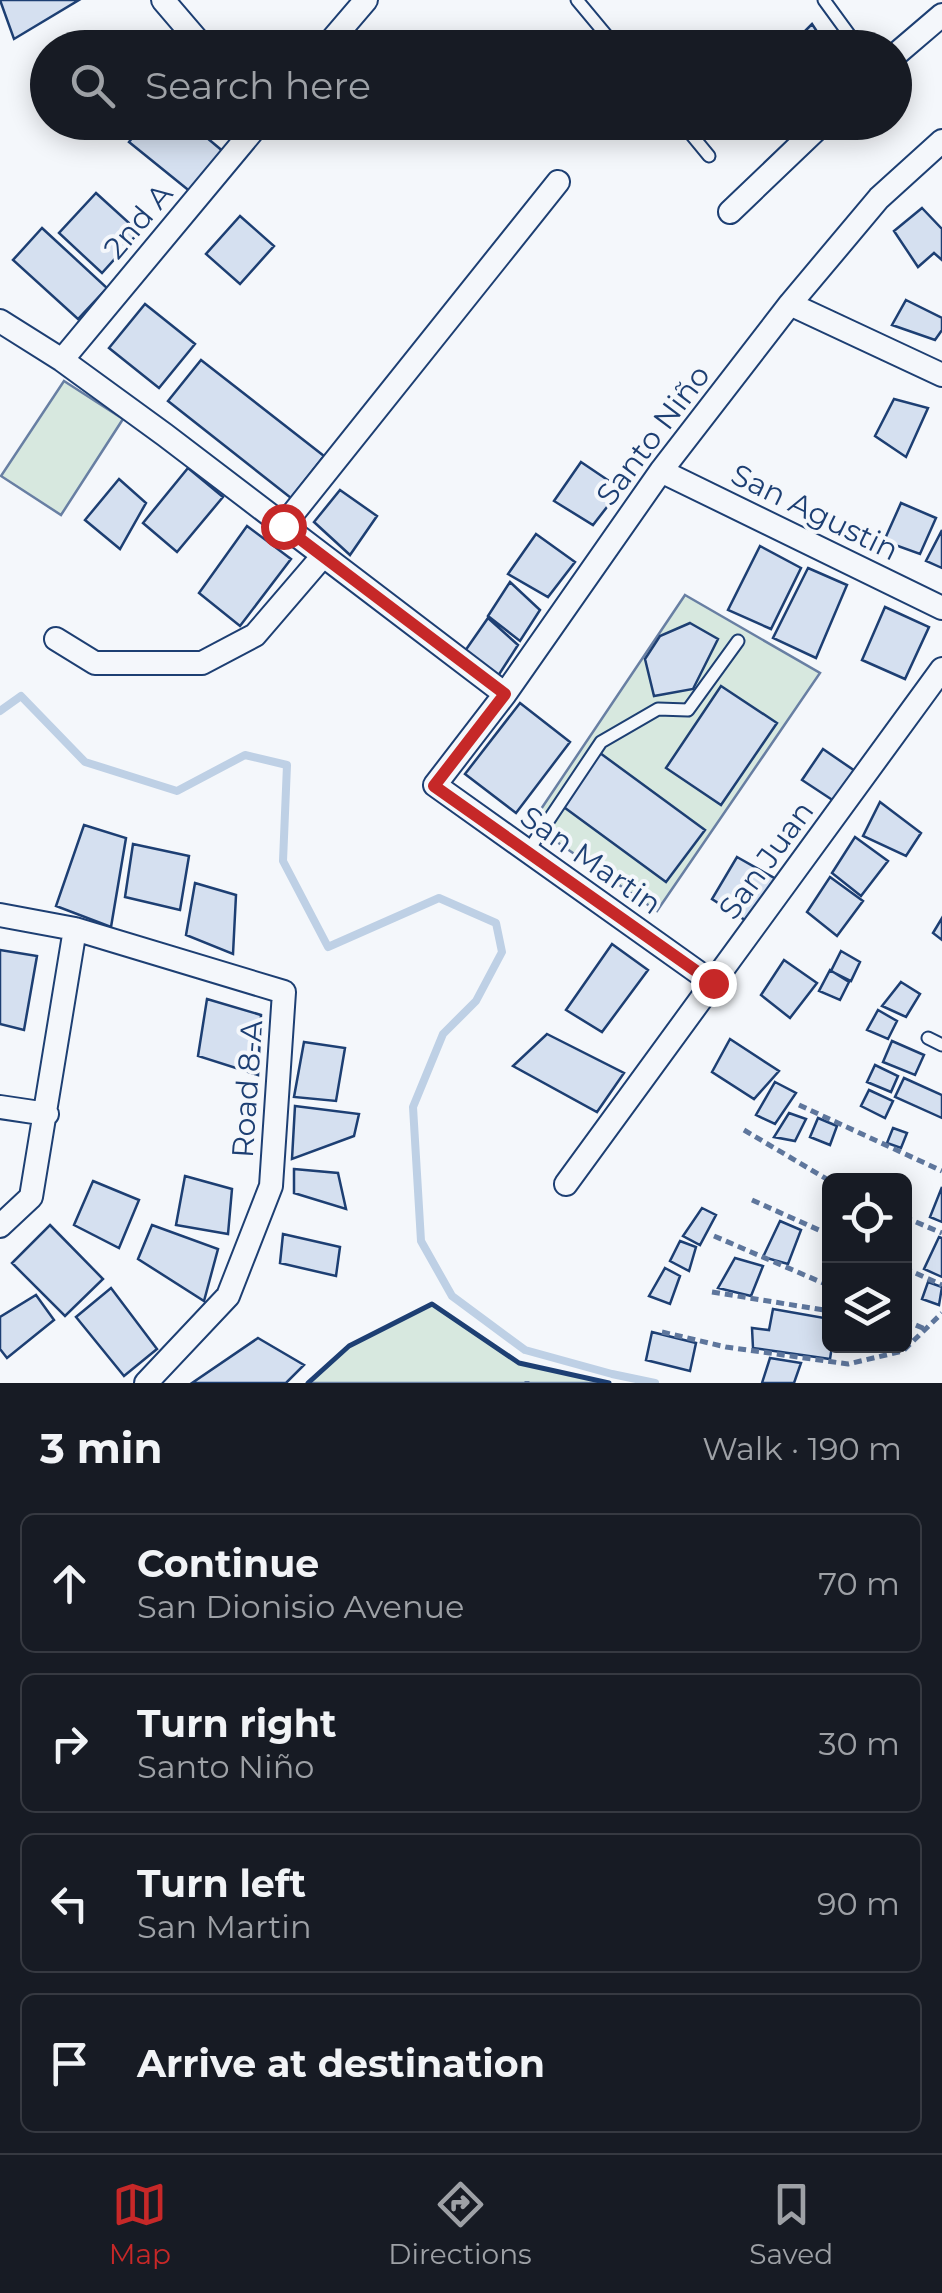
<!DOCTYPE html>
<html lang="en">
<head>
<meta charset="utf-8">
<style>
  :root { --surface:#171b24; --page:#20242c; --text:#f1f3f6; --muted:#9ea1a6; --line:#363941; --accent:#c62828 }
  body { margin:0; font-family:Montserrat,sans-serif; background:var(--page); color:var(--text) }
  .controls { position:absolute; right:30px; bottom:30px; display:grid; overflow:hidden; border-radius:15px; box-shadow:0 5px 25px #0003 }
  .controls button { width:90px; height:90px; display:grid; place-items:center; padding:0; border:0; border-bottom:2px solid var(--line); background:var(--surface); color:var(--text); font:50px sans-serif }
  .stop { position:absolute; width:30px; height:30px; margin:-22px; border:8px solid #c62828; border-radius:50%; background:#fff }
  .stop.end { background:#c62828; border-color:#fff; box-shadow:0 2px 10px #0008 }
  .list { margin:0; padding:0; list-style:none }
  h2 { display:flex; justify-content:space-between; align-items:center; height:130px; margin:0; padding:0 40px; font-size:42px }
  h2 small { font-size:32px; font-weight:400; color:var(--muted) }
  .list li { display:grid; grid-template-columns:65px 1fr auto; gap:30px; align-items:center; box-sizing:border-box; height:140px; margin:0 20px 20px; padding:0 20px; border:2px solid var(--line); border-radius:15px }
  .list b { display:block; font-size:38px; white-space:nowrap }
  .list p { margin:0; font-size:32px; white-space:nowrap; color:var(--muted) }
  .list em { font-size:32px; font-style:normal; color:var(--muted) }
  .icon { flex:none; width:55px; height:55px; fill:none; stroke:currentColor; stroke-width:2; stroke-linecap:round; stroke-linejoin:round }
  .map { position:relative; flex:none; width:942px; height:1383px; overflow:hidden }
  .search { position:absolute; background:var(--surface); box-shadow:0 5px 25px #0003; left:30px; right:30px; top:30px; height:110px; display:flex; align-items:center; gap:25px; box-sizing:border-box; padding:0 35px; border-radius:55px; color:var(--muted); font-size:38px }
  .sheet { height:770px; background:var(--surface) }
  nav { display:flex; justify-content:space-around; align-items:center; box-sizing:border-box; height:140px; border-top:2px solid var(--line); background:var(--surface); font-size:28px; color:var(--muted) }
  nav a { display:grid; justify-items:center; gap:5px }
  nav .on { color:var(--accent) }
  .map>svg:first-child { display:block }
  .green { fill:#d7e8df; stroke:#687fa3; stroke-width:2.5 }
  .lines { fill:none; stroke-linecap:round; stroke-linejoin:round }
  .stream { stroke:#bed0e5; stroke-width:8 }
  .building { fill:#d5e0f0; stroke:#1d3f73; stroke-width:2.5 }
  .lane-casing { stroke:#1d3f73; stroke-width:15 }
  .street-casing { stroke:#1d3f73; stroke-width:26 }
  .path { stroke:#5e769c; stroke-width:5; stroke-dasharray:8 5; stroke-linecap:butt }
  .lane { stroke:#f4f7fb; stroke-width:11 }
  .street { stroke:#f4f7fb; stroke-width:22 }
  .wall { stroke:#1d3f73; stroke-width:5 }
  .route { stroke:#c62828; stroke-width:12 }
  .labels { text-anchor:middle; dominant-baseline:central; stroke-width:8; stroke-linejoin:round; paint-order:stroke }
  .street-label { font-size:30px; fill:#1d3f73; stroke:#f4f7fb }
</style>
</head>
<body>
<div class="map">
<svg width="942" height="1383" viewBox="0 0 942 1383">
  <rect width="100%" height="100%" fill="#f4f7fb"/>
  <path class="green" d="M64 381 123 419 61 515 1 476Z
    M685 595 820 673 657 911 531 824Z
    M432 1304 519 1363 609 1383H308L349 1346Z"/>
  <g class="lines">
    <path class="stream" d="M0 711 21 696 85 762 177 791 245 755 287 765 283 861 328 947 439 898 496 923 502 952 476 1001 443 1034 413 1107 421 1241 452 1296 525 1350 612 1374 655 1383"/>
  </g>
  <path class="building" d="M0 0H79L14 39Z
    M812 24 824 42 820 48H788Z
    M358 34 375 48H348Z
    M145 122H188L225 153 192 193 129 142Z
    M206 122H230L221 134Z
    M763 122H789L770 137Z
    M96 193 139 232 102 273 59 233Z
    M922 208 942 229V260L934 253 918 267 894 231Z
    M240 216 274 246 240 284 206 254Z
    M42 228 107 288 78 319 13 260Z
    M906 300 942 318V330L935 340 892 325Z
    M145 304 195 344 159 388 109 348Z
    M201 360 324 456 291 498 168 401Z
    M894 399 928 408 906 457 875 436Z
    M581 462 621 489 593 525 554 501Z
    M188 468 223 497 177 552 143 523Z
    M119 479 146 503 120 549 85 520Z
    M340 490 377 516 350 555 314 522Z
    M901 503 936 518 920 554 884 541Z
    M247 526 291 559 240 626 199 593Z
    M942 530V568L926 561Z
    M536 534 575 562 548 597 508 574Z
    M760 546 801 568 771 629 728 610Z
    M808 568 847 585 816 658 773 638Z
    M510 582 540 610 520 641 488 616Z
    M885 607 929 627 905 679 862 660Z
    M488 618 518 645 498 676 465 651Z
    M690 623 718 639 693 689 654 696 645 659 660 636Z
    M721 686 777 723 721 805 666 768Z
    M520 703 570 742 516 813 465 774Z
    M823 749 855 771 837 803 802 780Z
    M600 753 705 830 666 882 561 805Z
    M880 802 921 833 906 856 863 836Z
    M84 825 126 838 111 927 56 906Z
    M855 837 888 861 861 896 832 873Z
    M133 844 189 856 180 910 125 897Z
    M737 857 776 879 745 920 712 899Z
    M830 877 863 901 837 936 807 912Z
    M195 883 236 895 233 954 186 935Z
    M942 918V940L933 933Z
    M612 944 648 970 602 1032 566 1010Z
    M0 950 37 956 24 1030 0 1024Z
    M841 951 860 962 851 981 831 971Z
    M784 960 817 983 790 1018 761 995Z
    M830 970 849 982 840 1000 819 991Z
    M901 982 920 994 906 1017 882 1006Z
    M207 999 261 1015 258 1075 198 1056Z
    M878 1010 897 1021 888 1039 867 1030Z
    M547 1034 624 1073 597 1112 513 1066Z
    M730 1039 779 1071 754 1099 712 1072Z
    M892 1041 924 1055 915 1075 883 1062Z
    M304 1042 345 1048 336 1101 294 1097Z
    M875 1065 898 1076 891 1092 867 1082Z
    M904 1078 942 1095V1118L895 1097Z
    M775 1082 796 1093 775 1124 756 1115Z
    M869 1090 893 1101 885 1118 861 1106Z
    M295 1106 359 1114 354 1136 292 1159Z
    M789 1113 806 1119 795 1141 774 1137Z
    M818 1118 837 1126 830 1145 810 1137Z
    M893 1128 907 1133 901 1148 887 1143Z
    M294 1169 338 1173 346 1209 294 1193Z
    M185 1176 232 1189 228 1234 176 1225Z
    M93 1181 139 1200 119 1248 74 1225Z
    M942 1187V1222L930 1217Z
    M702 1208 716 1215 700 1245 683 1236Z
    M780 1221 801 1230 788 1264 763 1257Z
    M50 1225 103 1279 65 1316 12 1263Z
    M152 1225 218 1249 204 1301 138 1259Z
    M283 1234 340 1247 336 1276 280 1263Z
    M939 1237 942 1238V1277L924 1269Z
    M680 1241 696 1247 689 1271 670 1261Z
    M735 1258 763 1266 751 1296 718 1288Z
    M665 1268 680 1276 670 1304 649 1296Z
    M928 1282 942 1287 939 1305 922 1299Z
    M111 1288 157 1349 124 1376 76 1317Z
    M36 1295 54 1320 7 1358 0 1349V1317Z
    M773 1309 830 1319V1346H832L830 1359 753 1348 752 1328 769 1330Z
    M652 1332 696 1343 690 1371 646 1360Z
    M258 1338 304 1365 286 1383H192Z
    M770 1358 801 1363 794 1383H762Z"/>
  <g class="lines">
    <defs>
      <path id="lane" d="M577 0 617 48
        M824 0 859 48
        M681 122 709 156
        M528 851 601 742 658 709 688 710 738 641
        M928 1038 942 1045"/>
      <path id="street" d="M163 0 204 48
        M325 48 366 0
        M894 56 942 15
        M730 212 824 122
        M790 304 942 375
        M0 321 62 360 165 435 505 694
        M62 360 260 122
        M661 471 942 608
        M283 526 558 182
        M56 639 95 663H202L255 635 322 557
        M0 915 75 929 284 992 271 1186 228 1296 146 1383
        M713 983 435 785 505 694 661 471 790 304 879 198 942 141
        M0 1107 47 1114
        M566 1184 942 669
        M0 1226 31 1197 75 929"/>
    </defs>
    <use href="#lane" class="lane-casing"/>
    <use href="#street" class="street-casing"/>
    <path class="path" d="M799 1105 942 1171
      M744 1130 830 1181
      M752 1200 830 1235
      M904 1217 942 1233
      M714 1236 830 1286
      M904 1268 942 1285
      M712 1292 830 1311
      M904 1320 925 1329
      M662 1332 726 1347 848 1364 903 1351 942 1313
      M527 1383V1381"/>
    <use href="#lane" class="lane"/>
    <use href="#street" class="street"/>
    <path class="wall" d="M308 1383 349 1346 432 1304 519 1363 609 1383"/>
  </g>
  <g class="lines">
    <path class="route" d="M283 526 505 694 434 786 713 983"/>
  </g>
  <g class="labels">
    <g class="street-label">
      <text transform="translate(138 221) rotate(-50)">2nd A</text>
      <text transform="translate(653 435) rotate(-53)">Santo Niño</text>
      <text transform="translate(815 512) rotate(26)">San Agustin</text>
      <text transform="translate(591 860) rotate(35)">San Martin</text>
      <text transform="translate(766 860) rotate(-54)">San Juan</text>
      <text transform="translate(247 1089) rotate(-86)">Road 8-A</text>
    </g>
  </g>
</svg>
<div class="controls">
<button><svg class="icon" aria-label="locate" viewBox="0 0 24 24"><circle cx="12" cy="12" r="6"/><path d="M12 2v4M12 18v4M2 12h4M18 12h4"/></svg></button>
<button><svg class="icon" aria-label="layers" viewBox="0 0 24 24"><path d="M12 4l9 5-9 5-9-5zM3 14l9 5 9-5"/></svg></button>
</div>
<div class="stop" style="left:283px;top:526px"></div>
<div class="stop end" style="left:713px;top:983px"></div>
<div class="search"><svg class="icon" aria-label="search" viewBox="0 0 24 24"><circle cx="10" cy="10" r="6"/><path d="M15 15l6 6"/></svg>Search here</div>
</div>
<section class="sheet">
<h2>3 min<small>Walk · 190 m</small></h2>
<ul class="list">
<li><svg class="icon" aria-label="ahead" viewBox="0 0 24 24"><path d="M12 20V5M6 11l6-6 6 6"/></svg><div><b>Continue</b><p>San Dionisio Avenue</p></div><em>70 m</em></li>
<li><svg class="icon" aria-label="right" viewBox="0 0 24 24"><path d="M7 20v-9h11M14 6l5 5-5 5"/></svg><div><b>Turn right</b><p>Santo Niño</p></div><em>30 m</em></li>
<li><svg class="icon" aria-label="left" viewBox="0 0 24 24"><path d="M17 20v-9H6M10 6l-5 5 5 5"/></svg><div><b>Turn left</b><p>San Martin</p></div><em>90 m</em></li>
<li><svg class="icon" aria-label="arrive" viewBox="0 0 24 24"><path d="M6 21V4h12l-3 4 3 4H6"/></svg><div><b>Arrive at destination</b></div></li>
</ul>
</section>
<nav>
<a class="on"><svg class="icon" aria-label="map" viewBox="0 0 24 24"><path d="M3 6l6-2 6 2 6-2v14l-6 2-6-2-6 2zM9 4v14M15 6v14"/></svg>Map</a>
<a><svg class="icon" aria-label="directions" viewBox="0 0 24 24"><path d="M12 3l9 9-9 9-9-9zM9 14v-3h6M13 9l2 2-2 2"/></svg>Directions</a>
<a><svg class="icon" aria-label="saved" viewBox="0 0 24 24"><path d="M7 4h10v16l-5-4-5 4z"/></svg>Saved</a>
</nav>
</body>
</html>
